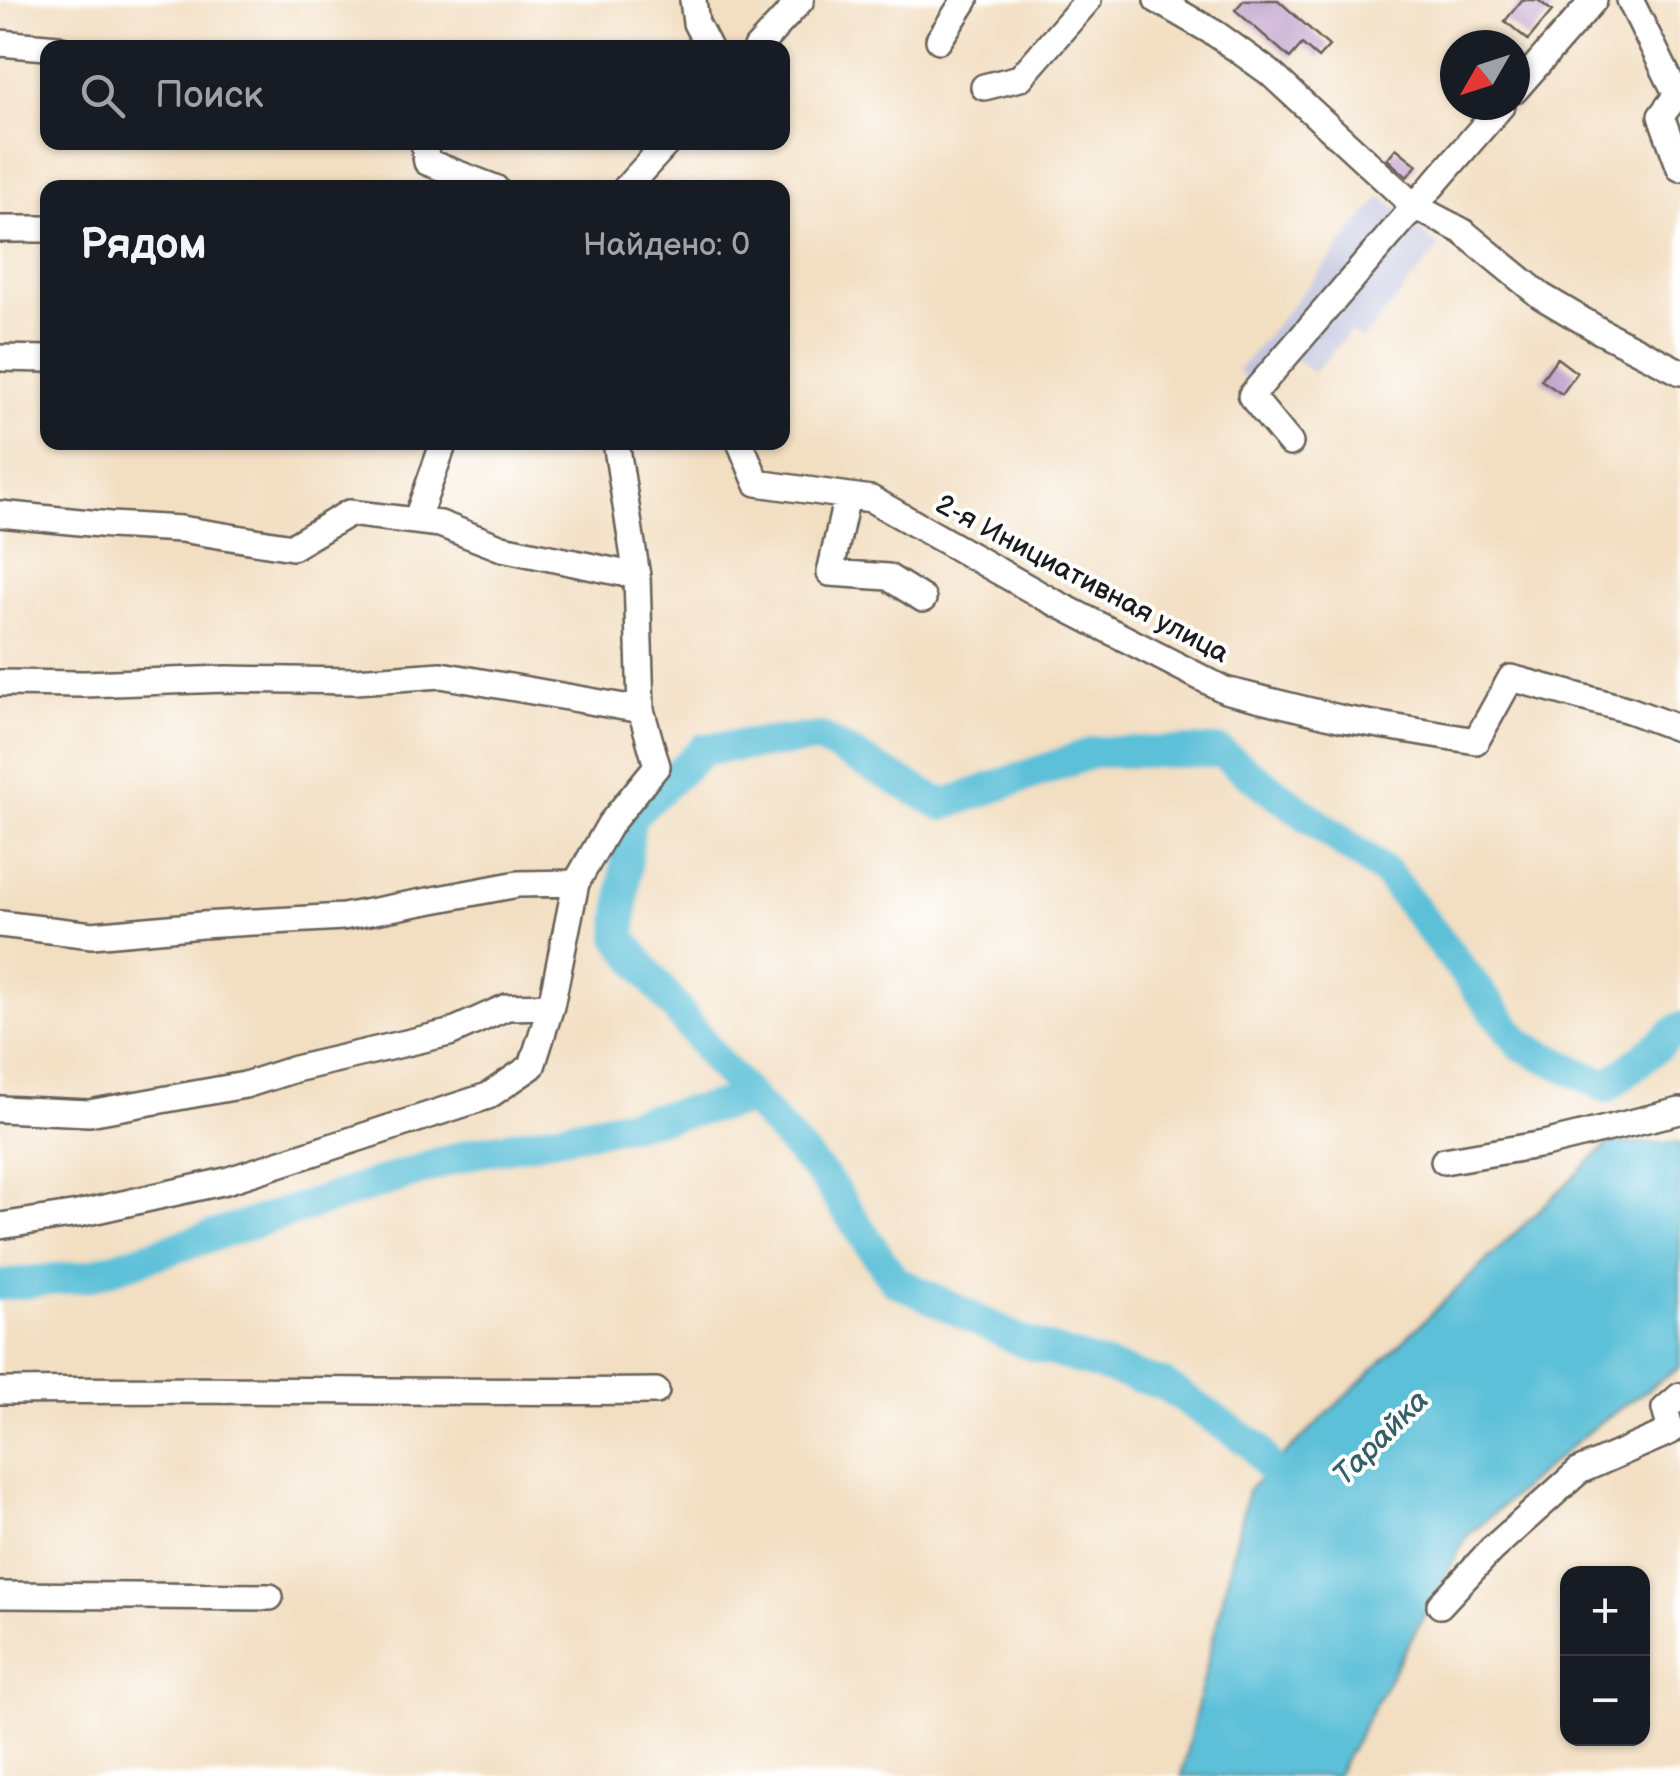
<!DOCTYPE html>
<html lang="ru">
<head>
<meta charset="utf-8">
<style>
  :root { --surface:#171b24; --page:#242831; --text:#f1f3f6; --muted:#9ea1a6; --line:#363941 }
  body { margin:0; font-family:"Balsamiq Sans",sans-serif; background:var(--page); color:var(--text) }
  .controls { position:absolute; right:30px; bottom:30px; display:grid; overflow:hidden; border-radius:20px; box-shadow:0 2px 8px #0004 }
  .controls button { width:90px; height:90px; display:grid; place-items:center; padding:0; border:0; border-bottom:2px solid var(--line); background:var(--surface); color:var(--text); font:50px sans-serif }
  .compass { position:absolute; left:1440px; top:30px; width:90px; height:90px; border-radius:50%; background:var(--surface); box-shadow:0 2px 8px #0004; rotate:231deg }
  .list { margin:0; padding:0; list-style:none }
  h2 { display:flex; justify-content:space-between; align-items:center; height:130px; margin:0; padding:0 40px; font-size:42px }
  h2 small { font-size:32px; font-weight:400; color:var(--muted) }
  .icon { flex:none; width:55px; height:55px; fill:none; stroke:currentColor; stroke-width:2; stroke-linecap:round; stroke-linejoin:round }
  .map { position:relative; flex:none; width:1680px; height:1776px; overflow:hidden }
  .search { position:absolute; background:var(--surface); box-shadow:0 2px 8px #0004; left:40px; top:40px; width:750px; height:110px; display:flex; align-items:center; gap:25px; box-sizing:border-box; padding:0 35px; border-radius:20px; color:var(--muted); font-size:38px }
  .panel { position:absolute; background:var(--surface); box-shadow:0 2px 8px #0004; left:40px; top:180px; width:750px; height:270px; border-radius:20px }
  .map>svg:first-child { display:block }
  .industrial { fill:#bec2dd }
  .water { fill:#5bc0d8; stroke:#3c6e7a; stroke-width:2.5 }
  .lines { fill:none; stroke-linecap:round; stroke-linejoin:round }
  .river { stroke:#5bc0d8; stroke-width:32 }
  .building { fill:#bb98c7 }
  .minor-casing { stroke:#676056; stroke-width:30 }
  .minor { stroke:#fff; stroke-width:25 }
  .labels { text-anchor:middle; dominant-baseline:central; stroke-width:8; stroke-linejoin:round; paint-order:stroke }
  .street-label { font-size:28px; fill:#1c1c1c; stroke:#fff }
  .water-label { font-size:30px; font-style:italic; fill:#355e67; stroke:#fff }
</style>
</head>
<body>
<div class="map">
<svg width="1680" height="1776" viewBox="0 0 1680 1776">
  <rect width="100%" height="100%" fill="#fff"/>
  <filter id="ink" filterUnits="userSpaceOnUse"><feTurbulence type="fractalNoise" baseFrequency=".01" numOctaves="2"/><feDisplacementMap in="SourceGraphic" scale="20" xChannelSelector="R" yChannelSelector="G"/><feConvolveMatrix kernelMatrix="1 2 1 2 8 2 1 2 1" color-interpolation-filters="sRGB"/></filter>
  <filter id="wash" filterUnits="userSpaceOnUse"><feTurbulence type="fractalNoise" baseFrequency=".0048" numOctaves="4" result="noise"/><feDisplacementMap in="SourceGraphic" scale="40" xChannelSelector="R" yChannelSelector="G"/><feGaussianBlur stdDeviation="2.25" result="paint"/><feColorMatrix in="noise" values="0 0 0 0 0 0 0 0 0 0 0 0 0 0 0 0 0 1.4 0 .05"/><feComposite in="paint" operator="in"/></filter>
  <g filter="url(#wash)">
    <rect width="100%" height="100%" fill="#f2dec1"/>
    <path class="industrial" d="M1382 196 1439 248 1362 340 1350 332 1313 373 1281 347 1250 384 1238 371Z"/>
    <path class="water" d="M1609 1143H1680V1367L1596 1425 1468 1535 1336 1776H1181L1248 1490Z"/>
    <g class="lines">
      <path class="river" d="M0 1285 87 1276 473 1153 752 1100
        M1293 1503 1255 1446 1164 1385 1023 1342 894 1280 827 1181 720 1065 620 937 630 817 704 749 820 738 943 805 1095 752H1220L1388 875 1521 1045 1607 1087 1680 1028"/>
    </g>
    <g id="blocks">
      <path class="building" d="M1244 0H1278L1329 46 1318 58 1302 44 1290 58 1235 10Z
        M1522 0H1538L1552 11 1528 40 1505 21Z
        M1396 148 1417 165 1407 177 1387 159Z
        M1557 358 1577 373 1562 394 1541 380Z"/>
    </g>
  </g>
  <g filter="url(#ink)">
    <use href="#blocks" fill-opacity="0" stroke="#676056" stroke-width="2.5"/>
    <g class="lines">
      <defs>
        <path id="minor" d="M693 0 696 23 709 48
          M1157 0 1216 34 1269 72 1414 206 1462 231 1541 296 1602 332 1680 372
          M1630 0 1677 95
          M939 40 965 0
          M0 43 58 48
          M757 48 801 0
          M984 87 1020 78 1088 0
          M1515 90 1594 0
          M1680 91 1661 116 1680 168
          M427 142 425 151 427 162 495 188
          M626 188 668 142
          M0 229H48
          M0 358 48 359
          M740 442 757 483 871 499 1046 598 1225 690 1343 719 1476 741 1511 678 1629 710 1680 729
          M1290 443 1251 396 1502 105
          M847 496 830 573 888 577 923 599
          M0 514 110 525 181 529 292 547 349 513 440 524 502 548 637 576
          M416 521 444 442
          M0 683 84 684 226 679 355 681 441 675 641 710
          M0 924 92 935 202 925 343 917 518 884 576 883
          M0 1109 89 1113 245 1085 295 1069 449 1033 507 1007 551 1006 576 883 610 824 657 766 641 710 637 576 616 442
          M1444 1161 1544 1144 1680 1111
          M0 1226 78 1214 226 1181 488 1096 532 1066 551 1006
          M0 1391C219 1388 437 1393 656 1391
          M0 1595 270 1597
          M1440 1605 1491 1550 1579 1471 1671 1431 1665 1409 1680 1396"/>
      </defs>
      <use href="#minor" class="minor-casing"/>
      <use href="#minor" class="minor"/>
    </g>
  </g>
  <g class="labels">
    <g class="street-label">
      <text transform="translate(1082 579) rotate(28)">2-я Инициативная улица</text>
    </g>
    <g class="water-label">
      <text transform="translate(1381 1438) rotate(-45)">Тарайка</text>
    </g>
  </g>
</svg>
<div class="controls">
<button>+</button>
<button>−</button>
</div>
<svg class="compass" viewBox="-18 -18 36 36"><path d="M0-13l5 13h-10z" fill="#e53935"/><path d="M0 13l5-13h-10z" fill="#9ea1a6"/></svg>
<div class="search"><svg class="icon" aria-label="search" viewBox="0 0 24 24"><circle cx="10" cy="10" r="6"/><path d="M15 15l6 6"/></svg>Поиск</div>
<section class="panel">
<h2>Рядом<small>Найдено: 0</small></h2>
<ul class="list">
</ul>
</section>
</div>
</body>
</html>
